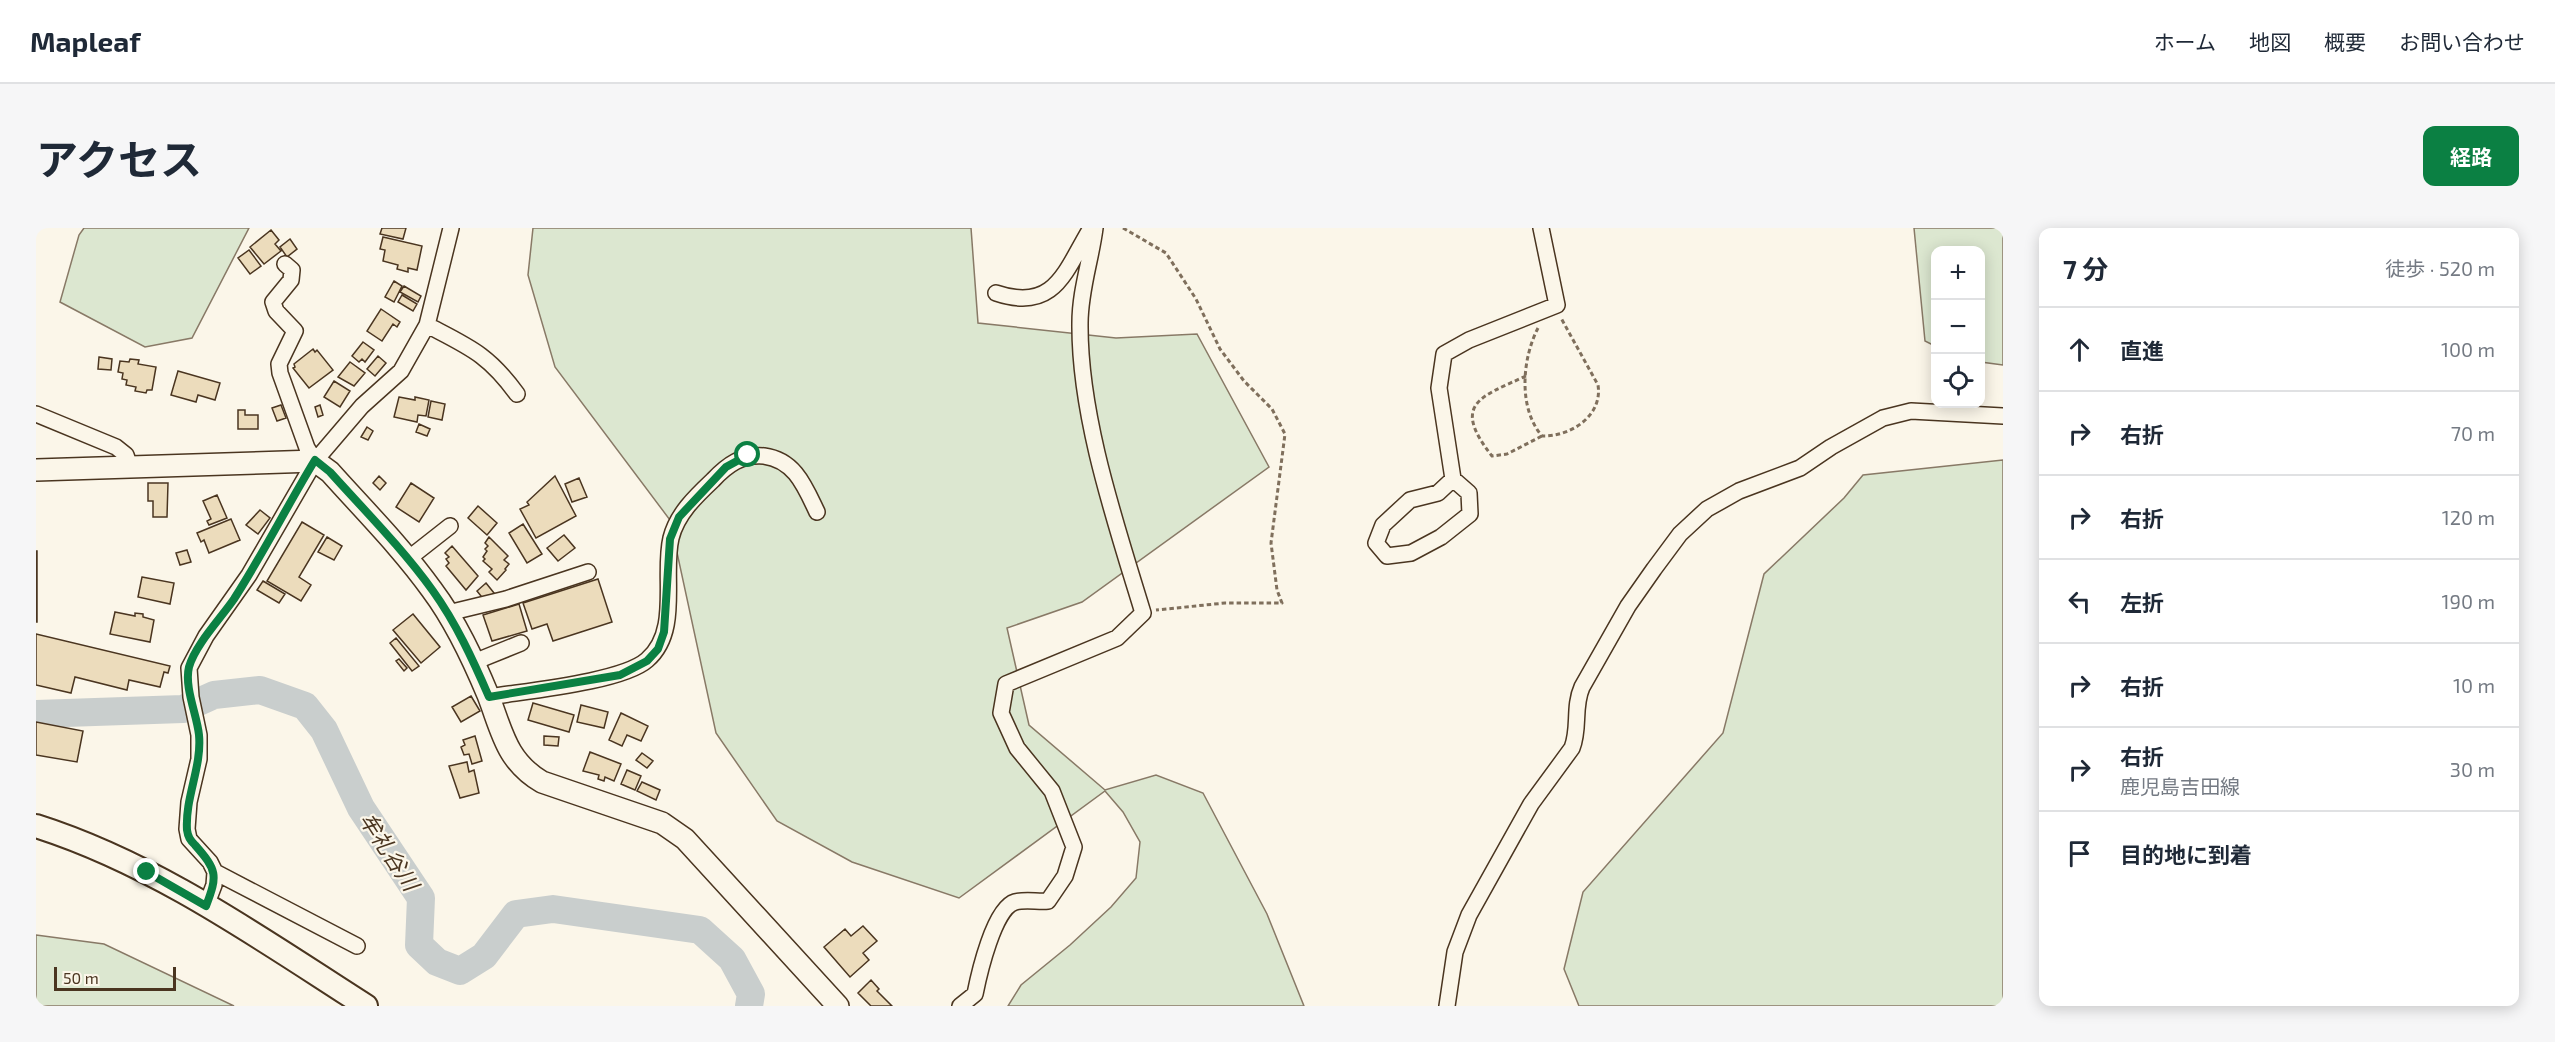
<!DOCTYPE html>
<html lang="ja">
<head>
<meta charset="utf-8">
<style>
  :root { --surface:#fff; --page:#f6f6f7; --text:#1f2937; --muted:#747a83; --line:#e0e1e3; --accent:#0b8043 }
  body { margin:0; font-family:"Exo 2","Noto Sans JP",sans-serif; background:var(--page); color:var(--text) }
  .controls { position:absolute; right:18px; top:18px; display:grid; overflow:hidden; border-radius:12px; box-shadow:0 3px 15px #0003 }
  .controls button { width:54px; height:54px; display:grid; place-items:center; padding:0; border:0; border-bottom:2px solid var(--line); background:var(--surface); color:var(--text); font:30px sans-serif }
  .scale { position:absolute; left:18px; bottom:15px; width:122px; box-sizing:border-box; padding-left:6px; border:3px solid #4a3520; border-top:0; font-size:16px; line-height:21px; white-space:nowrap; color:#4a3520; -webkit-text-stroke:4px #fbf6e9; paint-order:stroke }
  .stop { position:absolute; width:18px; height:18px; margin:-14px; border:4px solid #0b8043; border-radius:50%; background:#fff }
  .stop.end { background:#0b8043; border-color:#fff; box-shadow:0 2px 6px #0008 }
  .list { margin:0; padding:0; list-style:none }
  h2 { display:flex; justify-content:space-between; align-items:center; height:78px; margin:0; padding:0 24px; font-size:26px }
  h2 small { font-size:20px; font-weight:400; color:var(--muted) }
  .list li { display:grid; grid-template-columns:39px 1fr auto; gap:18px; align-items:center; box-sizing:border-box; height:84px; padding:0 24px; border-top:2px solid var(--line) }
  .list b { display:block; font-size:22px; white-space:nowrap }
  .list p { margin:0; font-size:20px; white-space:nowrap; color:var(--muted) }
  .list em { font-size:20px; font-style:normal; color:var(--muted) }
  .icon { flex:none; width:33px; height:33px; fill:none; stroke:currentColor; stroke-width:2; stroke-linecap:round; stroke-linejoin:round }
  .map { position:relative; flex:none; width:1967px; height:778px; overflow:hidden; border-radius:12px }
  header { display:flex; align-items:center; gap:36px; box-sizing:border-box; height:84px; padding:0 30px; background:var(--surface); border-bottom:2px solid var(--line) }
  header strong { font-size:28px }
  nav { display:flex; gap:33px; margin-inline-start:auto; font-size:21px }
  .intro { display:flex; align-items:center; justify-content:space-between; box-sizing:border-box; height:144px; padding:0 36px }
  h1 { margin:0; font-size:42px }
  .button { padding:15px 27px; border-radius:12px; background:var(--accent); color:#fff; font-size:21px; font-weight:700 }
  main { display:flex; gap:36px; padding:0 36px }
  aside { flex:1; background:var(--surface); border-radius:12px; box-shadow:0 3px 15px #0003 }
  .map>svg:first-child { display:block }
  .green { fill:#dce7d0; stroke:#887966; stroke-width:1.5 }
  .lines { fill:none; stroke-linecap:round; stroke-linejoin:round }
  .river { stroke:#c9cecd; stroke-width:28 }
  .building { fill:#ecdcbc; stroke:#4a3520; stroke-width:1.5 }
  .street-casing { stroke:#4a3520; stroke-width:18 }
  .secondary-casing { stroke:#4a3520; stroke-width:24 }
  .primary-casing { stroke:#4a3520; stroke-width:26 }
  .path { stroke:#7f6f5c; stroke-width:3; stroke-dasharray:4.5 3; stroke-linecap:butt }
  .street { stroke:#fbf6e9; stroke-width:15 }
  .secondary { stroke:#fbf6e9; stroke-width:21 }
  .primary { stroke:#fbf6e9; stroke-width:22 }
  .route { stroke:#0b8043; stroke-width:8 }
  .labels { text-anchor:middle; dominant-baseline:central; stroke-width:4.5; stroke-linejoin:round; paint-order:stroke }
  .water-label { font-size:22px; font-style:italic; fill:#4a3520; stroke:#fbf6e9 }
</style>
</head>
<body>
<header>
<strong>Mapleaf</strong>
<nav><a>ホーム</a><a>地図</a><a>概要</a><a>お問い合わせ</a></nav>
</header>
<div class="intro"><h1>アクセス</h1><a class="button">経路</a></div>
<main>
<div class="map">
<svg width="1967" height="778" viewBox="0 0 1967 778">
  <rect width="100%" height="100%" fill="#fbf6e9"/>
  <path class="green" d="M48 0H213L156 110 109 119 24 74 43 7Z
    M497 0H935L942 95 1080 110 1161 106 1233 239 1046 374 971 400 993 497 1069 562 1120 547 1167 565 1231 686 1268 778H972L985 757 1034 717 1075 679 1100 650 1104 614 1087 584 1069 563 923 670 816 634 741 593 680 505 634 292 519 139 492 47Z
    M1878 0H1967V137L1945 134 1944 22H1900L1899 118 1889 113Z
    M1967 232V778H1543L1528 741 1547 664 1687 505 1728 346 1808 270 1827 247Z
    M0 707 68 716 198 778H0Z"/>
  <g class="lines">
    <path class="river" d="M0 486 147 481 178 467 224 462 269 478 288 502 325 580 385 670 383 717 401 734 424 743 448 728 480 686 517 681 664 702 696 731 715 766 713 778"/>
  </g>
  <path class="building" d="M346 0H370L367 11 344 6Z
    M235 2 243 12 239 16 245 23 228 36 214 19Z
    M347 9 386 18 381 42 372 40V44L361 41 362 37 347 33 349 22 344 21Z
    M254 11 261 21 251 29 244 19Z
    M213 22 225 38 214 46 202 30Z
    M358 53 366 58 358 74 349 69Z
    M368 58 385 68 382 74 364 64Z
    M366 67 381 76 377 83 362 74Z
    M345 81 364 94 361 99 357 96 346 113 331 103Z
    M327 114 338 122 329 134 326 131 323 134 316 128Z
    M277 121 279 124 281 122 297 142 273 160 257 140 259 139 258 136Z
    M342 128 350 135 339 148 331 141Z
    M63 129 76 131 75 142 62 141Z
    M94 131 103 132 102 136 120 139 116 162H111L110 165 99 163 100 159 90 157 91 152 86 151 87 145 82 144 84 133 93 134Z
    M314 134 329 145 318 158 302 149Z
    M142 143 184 155 179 172 162 167 160 174 135 167Z
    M298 153 314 163 304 179 288 169Z
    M363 169 379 172V169L393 172 390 188 382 187 381 194 358 189Z
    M395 173 409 176 406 192 392 189Z
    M245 177 250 190 241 193 236 180Z
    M284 177 287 187 282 189 279 179Z
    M202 182H209V187H222V201H202Z
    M383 196 394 201 391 208 380 204Z
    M331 199 337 203 332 212 325 209Z
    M343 248 350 255 344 262 337 255Z
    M519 248 540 288 500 310 484 281 493 277 491 274Z
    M543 250 551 269 536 274 529 256Z
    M112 255H132L131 289H117V273H112Z
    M375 255 398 270 383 294 360 279Z
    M181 267 191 290 173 297 171 293 175 291 167 273Z
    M442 278 461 295 451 307 432 290Z
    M224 282 234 290 222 306 210 297Z
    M195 291 204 312 173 325 168 312 165 314 161 305Z
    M266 294 288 307 263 349 275 357 265 373 231 353Z
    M487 296 506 326 491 335 473 305Z
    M528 307 539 320 522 333 511 320Z
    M291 309 306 318 298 332 282 324Z
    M453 309 472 328 468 332 473 336 469 341 470 342 461 352 453 344 456 341 447 333 449 331 447 329 451 323 449 321 452 318 449 315Z
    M416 318 442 348 430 362 410 338 413 335 410 331 413 329 409 325Z
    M151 322 155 334 144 337 140 325Z
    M0 323H1V394H0Z
    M106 349 138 355 134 376 102 369Z
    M562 351 576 394 517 413 511 396 496 401 487 375Z
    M227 353 249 366 243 375 221 362Z
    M450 355 458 365 449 373 441 363Z
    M483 376 491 403 456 413 447 387Z
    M79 384 99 388V385L107 386V389L118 392 114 414 74 406Z
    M377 386 404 419 385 435 357 402Z
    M0 406 134 438 132 445 128 444 124 459 93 452 91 462 39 449 35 465 0 457Z
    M360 410 383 438 376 443 354 415Z
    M363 431 371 440 368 443 360 433Z
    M435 468 444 483 425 494 416 479Z
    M497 475 538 487 533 504 492 492Z
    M545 477 572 484 568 500 541 494Z
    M585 485 612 498 605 513 591 507 586 518 573 512Z
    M0 494 47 503 41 534 0 527Z
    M439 508 446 533 436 536 433 526 428 527 425 519 429 517 427 512Z
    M508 508 523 509 522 518 508 517Z
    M554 524 585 536 578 553 569 549 568 553 562 551 563 547 547 543Z
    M606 525 617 533 611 540 600 532Z
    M431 534 433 544 438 542 443 565 424 570 413 538Z
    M591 542 605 548 599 562 585 556Z
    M606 554 624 562 620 572 601 563Z
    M827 698 841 713 827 725 833 732 814 749 788 719 809 701 815 708Z
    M835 752 843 761 841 763 856 778H835L822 765Z"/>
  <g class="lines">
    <defs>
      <path id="street" d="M249 36 256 42 255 52 237 74 240 83 259 103 243 136 244 145 271 220 279 233
        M960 65C1019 85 1029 43 1055 0
        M391 97C433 119 452 126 481 166
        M0 186 80 219 90 227 94 239
        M1417 251 1402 265 1374 272 1347 297 1340 315 1351 328 1375 325 1405 309 1434 286 1433 265 1417 251 1403 160 1408 126 1433 112 1521 77 1505 0
        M372 331 414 298
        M412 385 470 371 552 344
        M438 434 485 415
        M453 469C489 463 586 454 611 432 645 403 626 347 635 310 641 286 659 269 677 252 691 237 706 226 728 228 759 232 769 259 781 284
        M170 678 178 657 179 644
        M321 718 179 644 174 634 153 611 151 601 153 574 163 531V507L155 469 153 440 170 408 213 347 279 233 326 178 365 143 391 97 415 0
        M924 778 939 766C943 746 958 680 979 674 989 671 1002 674 1012 673L1029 648 1038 619 1016 563 981 520 965 485 970 456 1081 410 1107 385C1080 296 1043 188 1044 95 1044 62 1055 32 1059 0
        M1411 778 1419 724 1433 687 1495 576 1536 520C1544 500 1537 479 1546 459L1592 378 1618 341 1644 306 1671 281 1703 263 1764 240 1795 219 1847 190 1875 183 1967 188"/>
      <path id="secondary" d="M0 242 279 233 294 244C328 282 366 320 396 362 420 394 437 431 452 467 466 503 470 533 506 554L626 595 649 611 802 778"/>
      <path id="primary" d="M0 598C120 636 225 711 330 778"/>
    </defs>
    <use href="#street" class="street-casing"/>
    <use href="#secondary" class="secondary-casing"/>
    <use href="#primary" class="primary-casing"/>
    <path class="path" d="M1087 0 1130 25 1160 71 1184 121 1208 153 1236 181 1249 206 1235 315 1241 362 1246 375H1189L1120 382
      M1502 100C1486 131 1482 180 1506 208 1534 209 1567 188 1562 157L1525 90
      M1490 148C1444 169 1415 176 1456 228L1471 226 1506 208"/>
    <use href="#street" class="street"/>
    <use href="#secondary" class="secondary"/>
    <use href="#primary" class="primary"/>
  </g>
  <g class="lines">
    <path class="route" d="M111 644 170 678C182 647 181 642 159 617 154 612 152 609 151 602 149 569 166 539 163 507 161 487 148 459 153 439 159 417 185 390 198 371 227 326 251 278 279 232L294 244C329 283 366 320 397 363 420 395 437 432 453 469L584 447 611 433 622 421 628 404 634 311 643 289 690 239 712 227"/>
  </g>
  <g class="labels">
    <g class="water-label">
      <text transform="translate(354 623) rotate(57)">牟礼谷川</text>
    </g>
  </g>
</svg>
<div class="controls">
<button>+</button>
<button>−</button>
<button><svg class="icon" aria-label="locate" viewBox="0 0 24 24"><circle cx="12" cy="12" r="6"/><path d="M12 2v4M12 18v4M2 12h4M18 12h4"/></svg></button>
</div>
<div class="scale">50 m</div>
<div class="stop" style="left:712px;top:227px"></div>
<div class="stop end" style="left:111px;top:644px"></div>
</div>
<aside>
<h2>7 分<small>徒歩 · 520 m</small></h2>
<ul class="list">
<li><svg class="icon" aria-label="ahead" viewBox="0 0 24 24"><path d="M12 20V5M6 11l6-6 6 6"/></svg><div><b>直進</b></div><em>100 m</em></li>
<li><svg class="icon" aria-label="right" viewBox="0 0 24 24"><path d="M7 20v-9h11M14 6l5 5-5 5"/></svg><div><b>右折</b></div><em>70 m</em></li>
<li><svg class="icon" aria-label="right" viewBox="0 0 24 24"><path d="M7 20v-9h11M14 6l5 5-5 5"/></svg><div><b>右折</b></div><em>120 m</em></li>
<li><svg class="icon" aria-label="left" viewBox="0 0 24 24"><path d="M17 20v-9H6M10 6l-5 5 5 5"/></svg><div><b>左折</b></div><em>190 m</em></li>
<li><svg class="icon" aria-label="right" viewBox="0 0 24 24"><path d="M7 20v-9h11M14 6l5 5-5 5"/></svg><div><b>右折</b></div><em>10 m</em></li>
<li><svg class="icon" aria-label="right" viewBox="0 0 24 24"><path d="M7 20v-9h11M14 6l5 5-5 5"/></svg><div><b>右折</b><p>鹿児島吉田線</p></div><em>30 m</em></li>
<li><svg class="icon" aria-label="arrive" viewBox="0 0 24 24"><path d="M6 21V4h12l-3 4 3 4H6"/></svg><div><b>目的地に到着</b></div></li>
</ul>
</aside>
</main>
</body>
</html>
